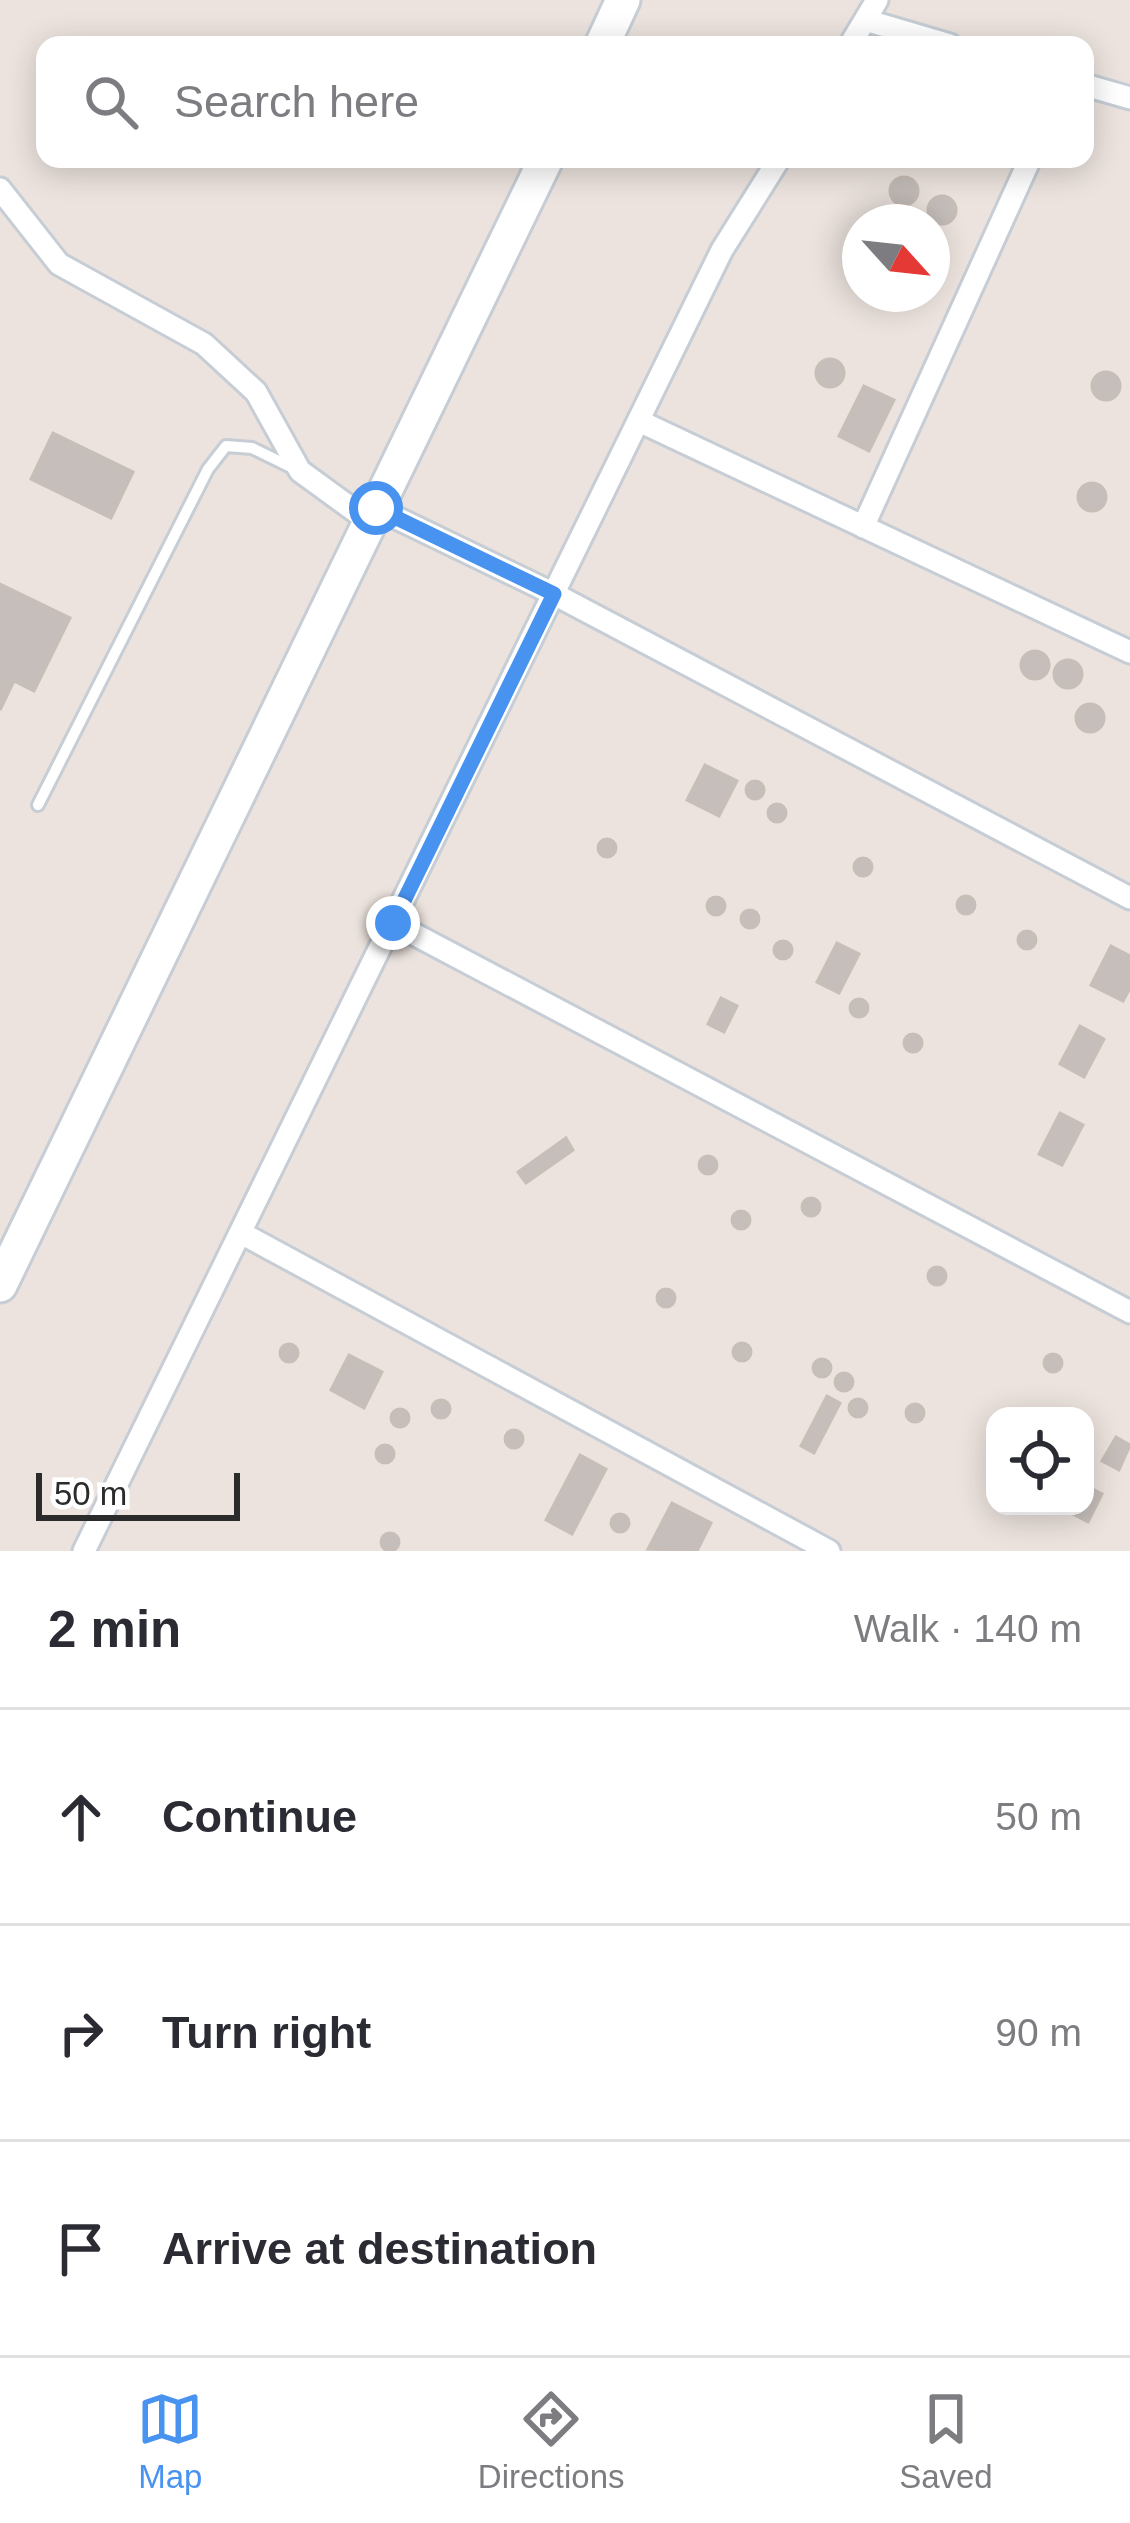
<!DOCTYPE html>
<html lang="en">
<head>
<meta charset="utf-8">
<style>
  :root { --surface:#fff; --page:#f7f7f7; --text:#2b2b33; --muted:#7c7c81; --line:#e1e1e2; --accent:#4893f0 }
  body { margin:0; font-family:Arial,sans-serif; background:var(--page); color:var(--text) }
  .controls { position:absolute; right:36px; bottom:36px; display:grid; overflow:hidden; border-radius:24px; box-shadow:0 6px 30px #0003 }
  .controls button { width:108px; height:108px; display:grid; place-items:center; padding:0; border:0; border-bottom:3px solid var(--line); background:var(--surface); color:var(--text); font:60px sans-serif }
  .compass { position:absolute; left:842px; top:204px; width:108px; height:108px; border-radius:50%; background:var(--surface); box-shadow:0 6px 30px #0003; rotate:117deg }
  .scale { position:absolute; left:36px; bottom:30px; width:204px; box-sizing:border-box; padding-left:12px; border:6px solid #2b2b2b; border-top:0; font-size:33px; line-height:42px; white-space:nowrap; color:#2b2b2b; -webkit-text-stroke:9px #fff; paint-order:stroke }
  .stop { position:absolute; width:36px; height:36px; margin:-27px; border:9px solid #4893f0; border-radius:50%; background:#fff }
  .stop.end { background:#4893f0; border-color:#fff; box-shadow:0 3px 12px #0008 }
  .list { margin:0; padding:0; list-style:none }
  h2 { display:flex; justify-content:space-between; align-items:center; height:156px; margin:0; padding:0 48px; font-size:51px }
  h2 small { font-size:39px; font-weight:400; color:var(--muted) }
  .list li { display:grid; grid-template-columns:78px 1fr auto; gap:36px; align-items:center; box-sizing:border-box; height:216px; padding:0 48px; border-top:3px solid var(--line) }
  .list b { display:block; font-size:45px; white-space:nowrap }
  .list em { font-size:39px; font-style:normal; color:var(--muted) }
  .icon { flex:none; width:66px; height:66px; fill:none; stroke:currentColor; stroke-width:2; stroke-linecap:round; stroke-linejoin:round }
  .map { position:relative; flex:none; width:1130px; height:1551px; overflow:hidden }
  .search { position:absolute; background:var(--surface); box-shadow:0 6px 30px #0003; left:36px; right:36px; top:36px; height:132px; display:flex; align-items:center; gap:30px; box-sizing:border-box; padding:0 42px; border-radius:24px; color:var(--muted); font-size:45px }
  .sheet { height:804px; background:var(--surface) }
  nav { display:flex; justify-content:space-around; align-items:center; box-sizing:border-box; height:168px; border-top:3px solid var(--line); background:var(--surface); font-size:33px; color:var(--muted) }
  nav a { display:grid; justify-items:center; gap:6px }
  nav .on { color:var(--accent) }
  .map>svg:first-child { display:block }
  .building { fill:#c5beba; stroke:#c8beb8; stroke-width:3 }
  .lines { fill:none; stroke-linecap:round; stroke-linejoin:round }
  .lane-casing { stroke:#c6cdd4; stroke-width:16 }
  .street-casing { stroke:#c6cdd4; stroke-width:27 }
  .secondary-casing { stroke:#c6cdd4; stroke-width:39 }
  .lane { stroke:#fff; stroke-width:10 }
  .street { stroke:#fff; stroke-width:21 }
  .secondary { stroke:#fff; stroke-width:33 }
  .route { stroke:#4893f0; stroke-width:15 }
</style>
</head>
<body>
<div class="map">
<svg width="1130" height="1551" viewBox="0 0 1130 1551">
  <rect width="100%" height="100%" fill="#ece3de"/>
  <path class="building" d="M890 191a14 14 0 1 1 28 0a14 14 0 1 1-28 0Z
    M928 210a14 14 0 1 1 28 0a14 14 0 1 1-28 0Z
    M816 373a14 14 0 1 1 28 0a14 14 0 1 1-28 0Z
    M1092 386a14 14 0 1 1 28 0a14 14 0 1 1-28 0Z
    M864 386 894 400 869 451 839 436Z
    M53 433 133 472 111 518 31 479Z
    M1078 497a14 14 0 1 1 28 0a14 14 0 1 1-28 0Z
    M0 584 70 618 34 691 14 681 0 710Z
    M1021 665a14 14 0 1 1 28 0a14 14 0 1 1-28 0Z
    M1054 674a14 14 0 1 1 28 0a14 14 0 1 1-28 0Z
    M1076 718a14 14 0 1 1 28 0a14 14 0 1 1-28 0Z
    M705 765 737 781 719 816 687 800Z
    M746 790a9 9 0 1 1 18 0a9 9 0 1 1-18 0Z
    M768 813a9 9 0 1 1 18 0a9 9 0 1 1-18 0Z
    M598 848a9 9 0 1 1 18 0a9 9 0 1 1-18 0Z
    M854 867a9 9 0 1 1 18 0a9 9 0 1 1-18 0Z
    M957 905a9 9 0 1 1 18 0a9 9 0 1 1-18 0Z
    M707 906a9 9 0 1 1 18 0a9 9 0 1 1-18 0Z
    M741 919a9 9 0 1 1 18 0a9 9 0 1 1-18 0Z
    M1018 940a9 9 0 1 1 18 0a9 9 0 1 1-18 0Z
    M774 950a9 9 0 1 1 18 0a9 9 0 1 1-18 0Z
    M837 943 859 954 839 993 817 982Z
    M1111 946 1130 956V988L1123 1001 1091 985Z
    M721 998 737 1006 724 1032 708 1024Z
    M850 1008a9 9 0 1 1 18 0a9 9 0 1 1-18 0Z
    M1080 1026 1104 1039 1084 1077 1060 1064Z
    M904 1043a9 9 0 1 1 18 0a9 9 0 1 1-18 0Z
    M1060 1113 1083 1125 1062 1165 1039 1154Z
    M566 1138 573 1150 526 1183 518 1172Z
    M699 1165a9 9 0 1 1 18 0a9 9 0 1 1-18 0Z
    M802 1207a9 9 0 1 1 18 0a9 9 0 1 1-18 0Z
    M732 1220a9 9 0 1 1 18 0a9 9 0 1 1-18 0Z
    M928 1276a9 9 0 1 1 18 0a9 9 0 1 1-18 0Z
    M657 1298a9 9 0 1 1 18 0a9 9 0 1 1-18 0Z
    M733 1352a9 9 0 1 1 18 0a9 9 0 1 1-18 0Z
    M280 1353a9 9 0 1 1 18 0a9 9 0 1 1-18 0Z
    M1044 1363a9 9 0 1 1 18 0a9 9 0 1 1-18 0Z
    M349 1355 382 1372 364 1408 331 1390Z
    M813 1368a9 9 0 1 1 18 0a9 9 0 1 1-18 0Z
    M835 1382a9 9 0 1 1 18 0a9 9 0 1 1-18 0Z
    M827 1396 840 1403 814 1453 801 1446Z
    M849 1408a9 9 0 1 1 18 0a9 9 0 1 1-18 0Z
    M432 1409a9 9 0 1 1 18 0a9 9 0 1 1-18 0Z
    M906 1413a9 9 0 1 1 18 0a9 9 0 1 1-18 0Z
    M391 1418a9 9 0 1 1 18 0a9 9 0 1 1-18 0Z
    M505 1439a9 9 0 1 1 18 0a9 9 0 1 1-18 0Z
    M1116 1437 1130 1445 1119 1470 1102 1461Z
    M376 1454a9 9 0 1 1 18 0a9 9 0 1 1-18 0Z
    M580 1455 606 1469 572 1534 546 1520Z
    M1085 1485 1102 1494 1088 1522 1067 1511 1070 1506H1085Z
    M672 1503 711 1523 697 1551 648 1549Z
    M611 1523a9 9 0 1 1 18 0a9 9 0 1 1-18 0Z
    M381 1542a9 9 0 1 1 18 0a9 9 0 1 1-18 0Z"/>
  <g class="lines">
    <defs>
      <path id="lane" d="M38 805 208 469 226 446 252 448 297 470"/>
      <path id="street" d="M865 20 950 45
        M850 45 877 0
        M1085 85 1130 98
        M0 189 59 264 204 344 256 392 300 471 370 522
        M639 421 1130 652
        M376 508 554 594 1130 898
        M863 527 1030 159
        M393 923 1130 1312
        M241 1233 829 1551
        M84 1551 722 250 779 159"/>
      <path id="secondary" d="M602 45 623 0
        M0 1285 546 159"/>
    </defs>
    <use href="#lane" class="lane-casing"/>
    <use href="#street" class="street-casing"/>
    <use href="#secondary" class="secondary-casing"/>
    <use href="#lane" class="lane"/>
    <use href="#street" class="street"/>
    <use href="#secondary" class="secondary"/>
  </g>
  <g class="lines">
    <path class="route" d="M376 508 554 594 393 923"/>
  </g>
</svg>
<div class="controls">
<button><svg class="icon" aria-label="locate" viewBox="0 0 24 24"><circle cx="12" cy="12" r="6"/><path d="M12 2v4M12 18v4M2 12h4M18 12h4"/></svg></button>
</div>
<svg class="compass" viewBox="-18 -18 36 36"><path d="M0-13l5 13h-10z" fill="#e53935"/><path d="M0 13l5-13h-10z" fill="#7c7c81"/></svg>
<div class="scale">50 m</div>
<div class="stop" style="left:376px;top:508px"></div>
<div class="stop end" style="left:393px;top:923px"></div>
<div class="search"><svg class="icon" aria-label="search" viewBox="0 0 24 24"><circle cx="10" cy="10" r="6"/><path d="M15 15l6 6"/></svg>Search here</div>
</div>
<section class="sheet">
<h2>2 min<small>Walk · 140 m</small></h2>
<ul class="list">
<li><svg class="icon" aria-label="ahead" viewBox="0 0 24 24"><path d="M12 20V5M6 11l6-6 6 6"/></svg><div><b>Continue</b></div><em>50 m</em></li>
<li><svg class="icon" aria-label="right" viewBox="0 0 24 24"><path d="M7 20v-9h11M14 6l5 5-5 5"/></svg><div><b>Turn right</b></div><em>90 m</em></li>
<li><svg class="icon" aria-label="arrive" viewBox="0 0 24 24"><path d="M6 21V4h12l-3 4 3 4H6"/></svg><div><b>Arrive at destination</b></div></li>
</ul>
</section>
<nav>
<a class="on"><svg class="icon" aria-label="map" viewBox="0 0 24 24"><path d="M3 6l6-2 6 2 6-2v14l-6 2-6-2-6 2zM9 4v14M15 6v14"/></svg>Map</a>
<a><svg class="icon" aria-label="directions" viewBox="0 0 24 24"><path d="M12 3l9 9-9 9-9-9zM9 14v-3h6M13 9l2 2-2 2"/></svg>Directions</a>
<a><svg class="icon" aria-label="saved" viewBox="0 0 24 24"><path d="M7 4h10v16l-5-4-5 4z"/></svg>Saved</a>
</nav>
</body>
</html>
